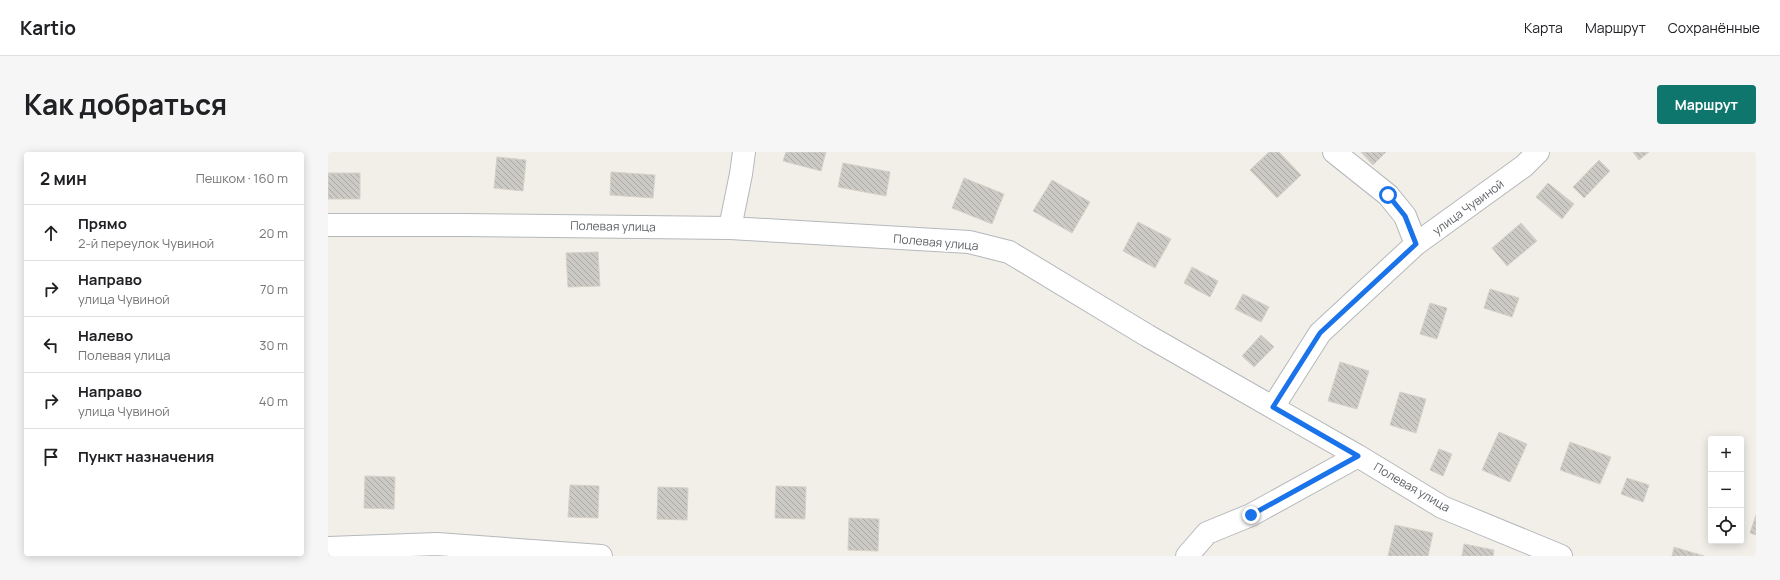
<!DOCTYPE html>
<html lang="ru">
<head>
<meta charset="utf-8">
<style>
  :root { --surface:#fff; --page:#f6f6f6; --text:#202124; --muted:#757577; --line:#e0e0e0; --accent:#0f766e }
  body { margin:0; font-family:Manrope,sans-serif; background:var(--page); color:var(--text) }
  .controls { position:absolute; right:12px; bottom:12px; display:grid; overflow:hidden; border-radius:4px; box-shadow:0 2px 10px #0003 }
  .controls button { width:36px; height:36px; display:grid; place-items:center; padding:0; border:0; border-bottom:1px solid var(--line); background:var(--surface); color:var(--text); font:20px sans-serif }
  .stop { position:absolute; width:12px; height:12px; margin:-9px; border:3px solid #1a73e8; border-radius:50%; background:#fff }
  .stop.end { background:#1a73e8; border-color:#fff; box-shadow:0 1px 4px #0008 }
  .list { margin:0; padding:0; list-style:none }
  h2 { display:flex; justify-content:space-between; align-items:center; height:52px; margin:0; padding:0 16px; font-size:17px }
  h2 small { font-size:13px; font-weight:400; color:var(--muted) }
  .list li { display:grid; grid-template-columns:26px 1fr auto; gap:12px; align-items:center; box-sizing:border-box; height:56px; padding:0 16px; border-top:1px solid var(--line) }
  .list b { display:block; font-size:15px; white-space:nowrap }
  .list p { margin:0; font-size:13px; white-space:nowrap; color:var(--muted) }
  .list em { font-size:13px; font-style:normal; color:var(--muted) }
  .icon { flex:none; width:22px; height:22px; fill:none; stroke:currentColor; stroke-width:2; stroke-linecap:round; stroke-linejoin:round }
  .map { position:relative; flex:none; width:1428px; height:404px; overflow:hidden; border-radius:4px }
  header { display:flex; align-items:center; gap:24px; box-sizing:border-box; height:56px; padding:0 20px; background:var(--surface); border-bottom:1px solid var(--line) }
  header strong { font-size:19px }
  nav { display:flex; gap:22px; margin-inline-start:auto; font-size:14px }
  .intro { display:flex; align-items:center; justify-content:space-between; box-sizing:border-box; height:96px; padding:0 24px }
  h1 { margin:0; font-size:28px }
  .button { padding:10px 18px; border-radius:4px; background:var(--accent); color:#fff; font-size:14px; font-weight:700 }
  main { display:flex; gap:24px; padding:0 24px }
  aside { flex:1; background:var(--surface); border-radius:4px; box-shadow:0 2px 10px #0003 }
  .map>svg:first-child { display:block }
  .building { fill:url(#building-back-hatch); stroke:#d6d1c6 }
  .lines { fill:none; stroke-linecap:round; stroke-linejoin:round }
  .minor-casing { stroke:#b5b8bc; stroke-width:24 }
  .minor { stroke:#fff; stroke-width:22 }
  .route { stroke:#1a73e8; stroke-width:5 }
  .labels { text-anchor:middle; dominant-baseline:central; stroke-width:3.5; stroke-linejoin:round; paint-order:stroke }
  .street-label { font-size:12px; fill:#5f6368; stroke:#fff }
</style>
</head>
<body>
<header>
<strong>Kartio</strong>
<nav><a>Карта</a><a>Маршрут</a><a>Сохранённые</a></nav>
</header>
<div class="intro"><h1>Как добраться</h1><a class="button">Маршрут</a></div>
<main>
<aside>
<h2>2 мин<small>Пешком · 160 m</small></h2>
<ul class="list">
<li><svg class="icon" aria-label="ahead" viewBox="0 0 24 24"><path d="M12 20V5M6 11l6-6 6 6"/></svg><div><b>Прямо</b><p>2-й переулок Чувиной</p></div><em>20 m</em></li>
<li><svg class="icon" aria-label="right" viewBox="0 0 24 24"><path d="M7 20v-9h11M14 6l5 5-5 5"/></svg><div><b>Направо</b><p>улица Чувиной</p></div><em>70 m</em></li>
<li><svg class="icon" aria-label="left" viewBox="0 0 24 24"><path d="M17 20v-9H6M10 6l-5 5 5 5"/></svg><div><b>Налево</b><p>Полевая улица</p></div><em>30 m</em></li>
<li><svg class="icon" aria-label="right" viewBox="0 0 24 24"><path d="M7 20v-9h11M14 6l5 5-5 5"/></svg><div><b>Направо</b><p>улица Чувиной</p></div><em>40 m</em></li>
<li><svg class="icon" aria-label="arrive" viewBox="0 0 24 24"><path d="M6 21V4h12l-3 4 3 4H6"/></svg><div><b>Пункт назначения</b></div></li>
</ul>
</aside>
<div class="map">
<svg width="1428" height="404" viewBox="0 0 1428 404">
  <defs>
    <pattern id="building-back-hatch" width="6" height="6" patternUnits="userSpaceOnUse"><rect width="6" height="6" fill="#cccac5"/><path d="M-1 5l2 2M0 0l6 6M5-1l2 2" fill="none" stroke="#a9a8a4"/></pattern>
  </defs>
  <rect width="100%" height="100%" fill="#f1efe8"/>
  <path class="building" d="M458 0H498L493 19 455 9Z
    M941 0H951L973 23 949 46 922 18Z
    M1033 0H1058L1045 13Z
    M1305 0H1321L1311 8Z
    M169 5 198 8 195 39 166 36Z
    M1271 8 1282 19 1256 46 1245 35Z
    M515 11 562 20 558 44 510 35Z
    M283 20 327 23 325 46 282 43Z
    M0 21H32V47H0Z
    M636 26 676 42 664 72 624 56Z
    M724 28 762 50 744 81 705 59Z
    M1220 31 1246 52 1234 67 1208 45Z
    M810 70 843 87 827 116 795 99Z
    M1193 71 1209 89 1179 114 1164 96Z
    M270 100 272 134 240 135 238 101Z
    M864 115 890 129 882 145 856 131Z
    M1162 137 1191 146 1184 165 1156 156Z
    M915 142 941 155 933 170 907 157Z
    M1102 151 1119 156 1109 187 1092 182Z
    M933 183 946 195 926 215 914 204Z
    M1012 210 1041 219 1029 257 1000 249Z
    M1072 240 1098 247 1088 281 1062 273Z
    M1171 280 1199 292 1182 330 1154 318Z
    M1242 290 1283 305 1272 332 1232 318Z
    M1111 297 1124 302 1115 324 1102 318Z
    M37 324 67 325 66 357 36 356Z
    M1299 326 1321 333 1315 350 1293 342Z
    M242 333 271 334 270 366 240 365Z
    M448 334 478 335 477 367 447 366Z
    M330 335 360 336 359 368 329 367Z
    M1428 363V383L1422 381Z
    M521 366 551 367 550 399 520 398Z
    M1067 373 1105 381 1100 404H1060Z
    M1136 392 1166 398 1165 404H1134Z
    M1346 395 1376 404H1344Z"/>
  <g class="lines">
    <defs>
      <path id="minor" d="M1006 0 1060 43 1077 64 1088 92
        M0 73H134L402 76 641 90 681 100 820 184 1030 304 1114 355 1233 404
        M402 76 413 22 416 0
        M945 255 992 181 1088 92 1196 14 1210 0
        M0 396 109 392 273 404
        M859 404 879 381 923 363 1030 304"/>
    </defs>
    <use href="#minor" class="minor-casing"/>
    <use href="#minor" class="minor"/>
  </g>
  <g class="lines">
    <path class="route" d="M923 363 1030 304 945 255 992 181 1088 92 1077 64 1060 43"/>
  </g>
  <g class="labels">
    <g class="street-label">
      <text transform="translate(1140 55) rotate(-36)">улица Чувиной</text>
      <text transform="translate(285 74) rotate(1)">Полевая улица</text>
      <text transform="translate(608 90) rotate(5)">Полевая улица</text>
      <text transform="translate(1084 335) rotate(30)">Полевая улица</text>
    </g>
  </g>
</svg>
<div class="controls">
<button>+</button>
<button>−</button>
<button><svg class="icon" aria-label="locate" viewBox="0 0 24 24"><circle cx="12" cy="12" r="6"/><path d="M12 2v4M12 18v4M2 12h4M18 12h4"/></svg></button>
</div>
<div class="stop" style="left:1060px;top:43px"></div>
<div class="stop end" style="left:923px;top:363px"></div>
</div>
</main>
</body>
</html>
